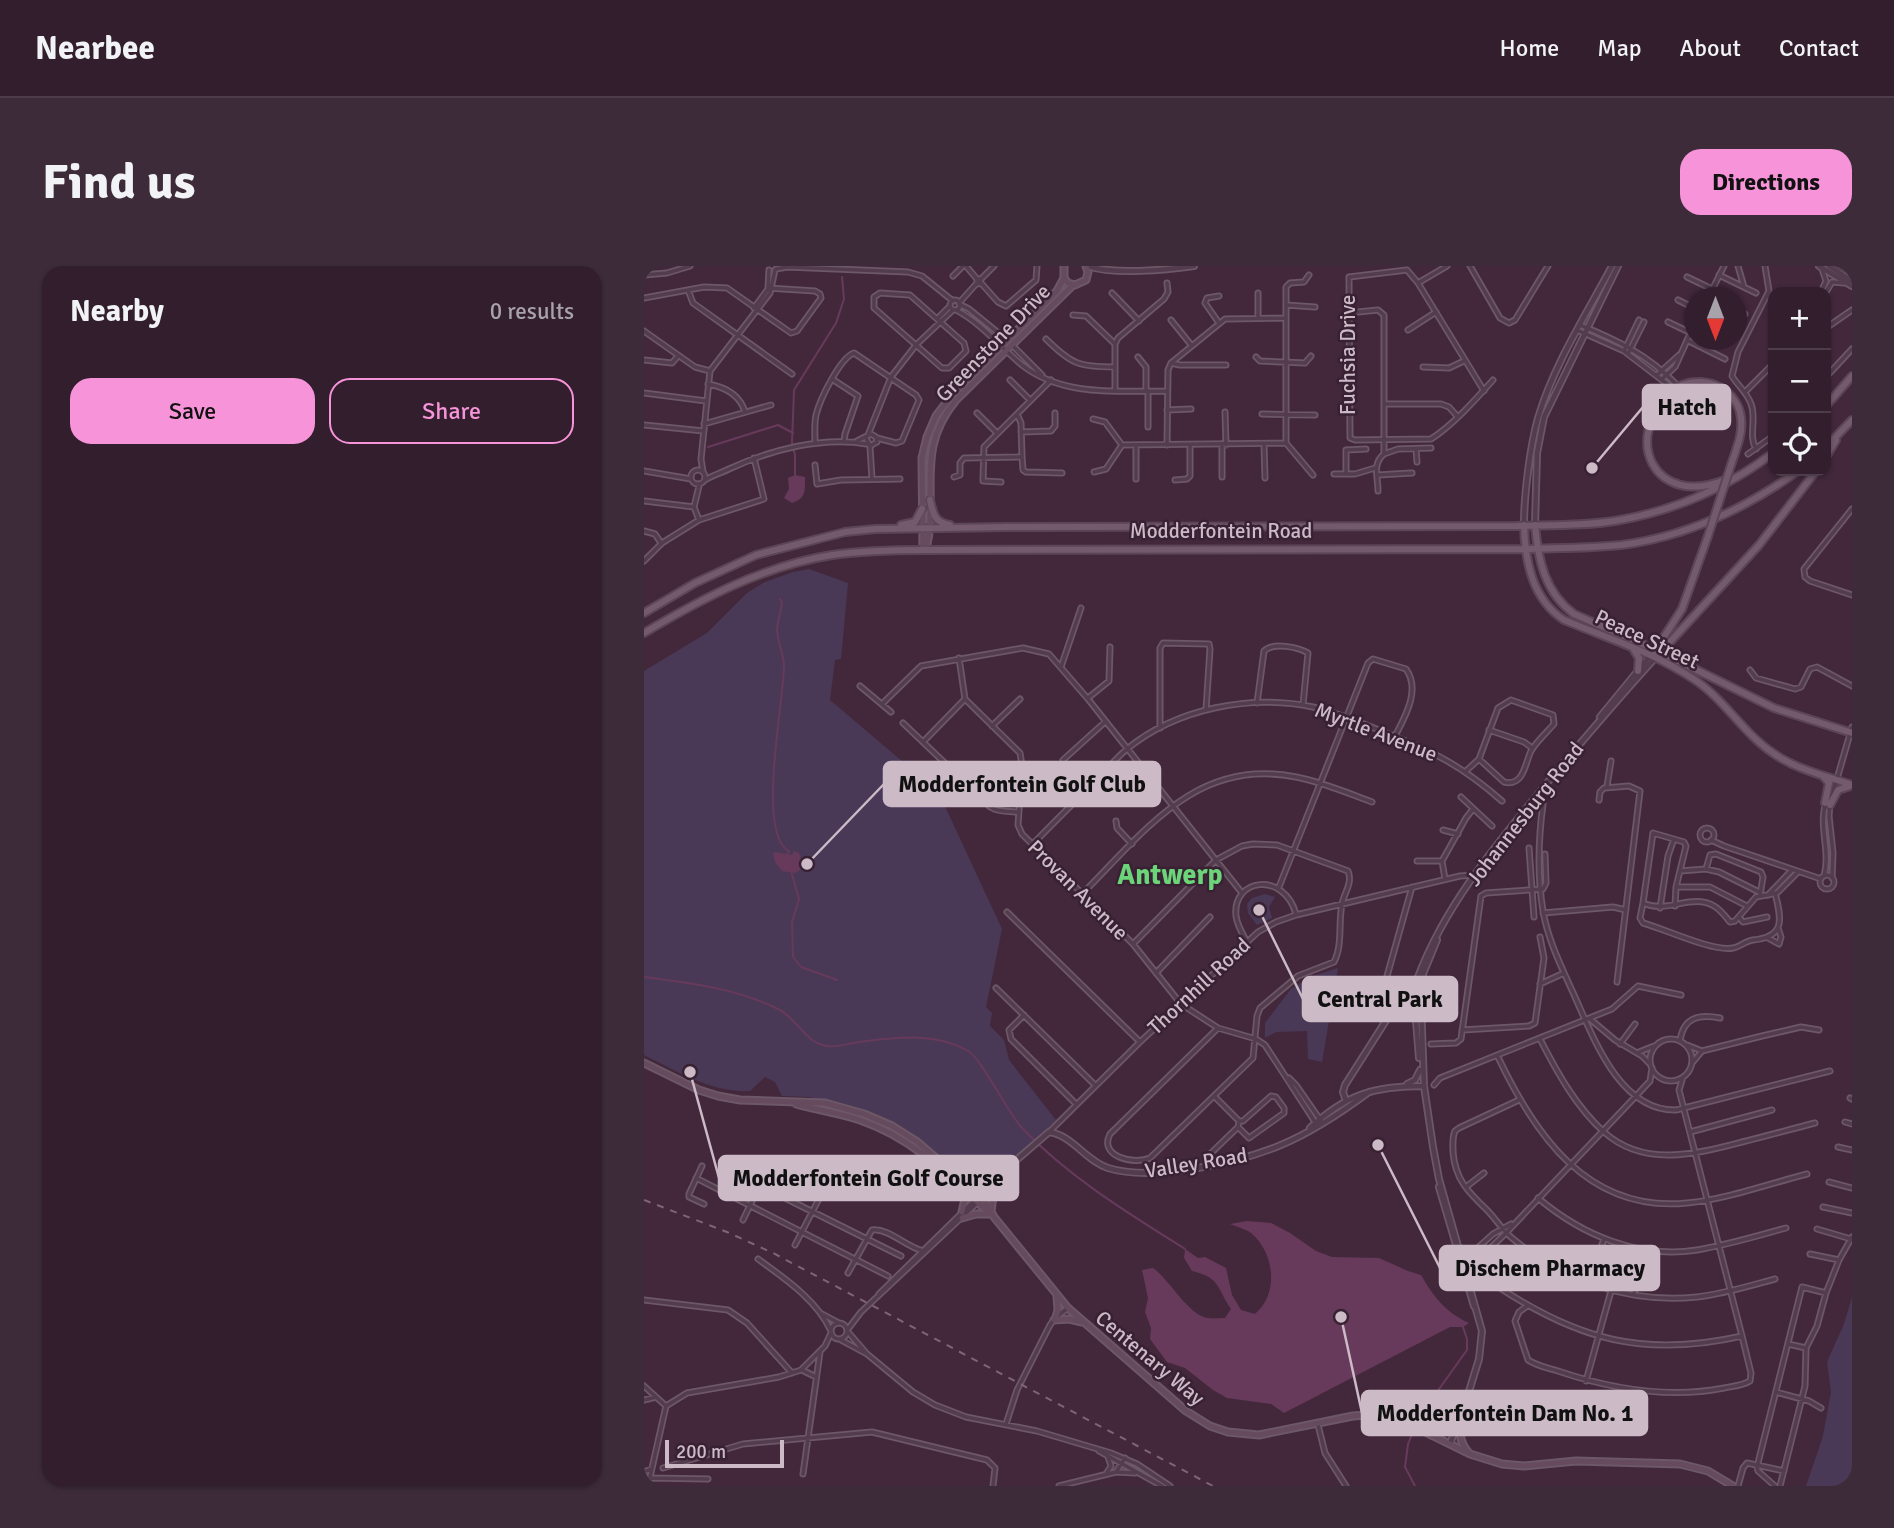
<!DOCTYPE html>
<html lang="en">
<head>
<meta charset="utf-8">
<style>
  :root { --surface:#321e2d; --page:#3d2b39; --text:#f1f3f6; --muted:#a8a2aa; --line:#4d3c49; --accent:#f794d9 }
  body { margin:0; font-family:Signika,sans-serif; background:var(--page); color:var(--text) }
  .controls { position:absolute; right:21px; top:21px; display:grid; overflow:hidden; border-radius:14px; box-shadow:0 2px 5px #0004 }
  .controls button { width:63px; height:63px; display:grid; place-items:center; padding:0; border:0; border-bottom:2px solid var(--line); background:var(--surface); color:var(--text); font:35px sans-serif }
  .compass { position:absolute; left:1040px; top:21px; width:63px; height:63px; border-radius:50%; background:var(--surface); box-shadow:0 2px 5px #0004; rotate:180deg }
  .scale { position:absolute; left:21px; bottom:18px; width:119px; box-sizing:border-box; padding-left:7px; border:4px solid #ccbac7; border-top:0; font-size:19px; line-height:24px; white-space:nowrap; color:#ccbac7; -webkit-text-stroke:5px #382132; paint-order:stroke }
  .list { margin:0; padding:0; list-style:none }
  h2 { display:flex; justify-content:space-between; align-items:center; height:91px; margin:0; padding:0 28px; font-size:30px }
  h2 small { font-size:23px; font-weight:400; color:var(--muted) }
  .actions { display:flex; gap:14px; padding:21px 28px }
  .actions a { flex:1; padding:16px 0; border:2px solid var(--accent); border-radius:21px; text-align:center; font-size:24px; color:var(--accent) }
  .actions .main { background:var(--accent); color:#111 }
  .icon { flex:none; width:38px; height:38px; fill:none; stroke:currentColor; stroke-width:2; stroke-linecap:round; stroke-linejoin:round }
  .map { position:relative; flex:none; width:1208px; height:1220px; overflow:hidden; border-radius:21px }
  header { display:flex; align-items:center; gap:42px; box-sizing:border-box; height:98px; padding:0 35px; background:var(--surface); border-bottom:2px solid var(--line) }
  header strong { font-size:33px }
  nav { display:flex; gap:38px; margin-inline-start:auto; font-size:24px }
  .intro { display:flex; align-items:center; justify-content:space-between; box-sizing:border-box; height:168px; padding:0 42px }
  h1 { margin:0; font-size:49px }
  .button { padding:18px 32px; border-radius:21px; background:var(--accent); color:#111; font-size:24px; font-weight:700 }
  main { display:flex; gap:42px; padding:0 42px }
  aside { flex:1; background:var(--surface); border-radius:21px; box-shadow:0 2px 5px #0004 }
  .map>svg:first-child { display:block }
  .green { fill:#493956 }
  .water { fill:#673a5b }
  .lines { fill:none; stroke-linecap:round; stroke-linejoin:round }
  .stream { stroke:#673a5b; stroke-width:2 }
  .minor-casing { stroke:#6d5867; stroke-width:7 }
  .tertiary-casing { stroke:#6d5867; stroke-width:8 }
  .secondary-casing { stroke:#6d5867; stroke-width:9 }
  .primary-casing { stroke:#5c4656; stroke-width:10 }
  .minor { stroke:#533c4d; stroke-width:3.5 }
  .tertiary { stroke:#533c4d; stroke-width:4.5 }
  .secondary { stroke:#664a5d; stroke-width:5 }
  .primary { stroke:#735a6c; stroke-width:6 }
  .rail { stroke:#7f6477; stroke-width:2; stroke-dasharray:7 7; stroke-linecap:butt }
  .primary-bridge-casing { stroke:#5c4656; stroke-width:10; stroke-linecap:butt }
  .primary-bridge { stroke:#735a6c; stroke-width:6 }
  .labels { text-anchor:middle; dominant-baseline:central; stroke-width:5; stroke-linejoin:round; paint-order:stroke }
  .street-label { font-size:21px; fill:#ccbac7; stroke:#382132 }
  .district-label { font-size:28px; font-weight:bold; fill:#6cd579; stroke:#382132 }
  .leader { fill:none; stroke:#ccbac7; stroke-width:2.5 }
  .callout-dot { fill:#ccbac7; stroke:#382132; stroke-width:2.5 }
  .callout { fill:#ccbac7; stroke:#ccbac7; stroke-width:2.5 }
  .callout-label { font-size:23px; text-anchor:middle; font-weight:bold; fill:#111 }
</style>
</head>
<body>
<header>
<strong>Nearbee</strong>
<nav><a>Home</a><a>Map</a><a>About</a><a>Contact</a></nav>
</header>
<div class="intro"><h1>Find us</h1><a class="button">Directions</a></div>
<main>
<aside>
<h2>Nearby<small>0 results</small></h2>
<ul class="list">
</ul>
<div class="actions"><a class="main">Save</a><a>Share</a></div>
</aside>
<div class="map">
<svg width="1208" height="1220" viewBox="0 0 1208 1220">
  <rect width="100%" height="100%" fill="#43283c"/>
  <path class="green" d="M165 303 204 317 197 393 191 394 186 434 259 496 301 541 305 549 358 663 342 741 348 747 346 760 360 774 365 794 412 854 379 886 339 915H327L267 868 223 846 205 840 165 831 138 830 131 816 121 811 106 825C68 827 33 805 0 789V405L63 367 103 327 121 316 149 306Z
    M621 628 631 631 625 641 628 652 613 659 604 647 603 638 608 632Z
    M694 702 678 796 664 793 663 765 632 766 621 772V757L647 723 666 711Z
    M1208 1031V1220H1162L1179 1170 1187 1126 1183 1096 1200 1058Z"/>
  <path class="water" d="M151 209 161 211C161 225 162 232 148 237L140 232 145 223 144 212Z
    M150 585 155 587 160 601 151 607 138 605 131 596 129 588 131 586 148 589Z
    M603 955 627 957 646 967 672 985 688 991 735 992 764 1005 777 1009C790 1031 801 1046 825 1057L819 1061H806L640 1147 627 1138 583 1132 569 1124 541 1102 523 1096 506 1073 507 1062 501 1046 504 1032 498 1004 509 1002C526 1014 544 1049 564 1052 569 1053 576 1052 581 1052L587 1043C572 1021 577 1012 548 1005L540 992 541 983 554 992 561 991 582 1002 588 1029 597 1044 611 1048C635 1028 631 987 607 967 602 963 593 961 586 958Z"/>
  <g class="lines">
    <path class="stream" d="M64 181 134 159 149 167
      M151 209V189L148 177 150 124 192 57 200 33 198 11
      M136 333 138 336C137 345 134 354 133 363 133 376 140 388 140 400 140 435 112 568 145 585L141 592
      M147 605 155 633 148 656 149 691 157 701 193 714
      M0 711C45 717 92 722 134 743 153 752 161 777 183 780 193 782 206 777 215 776 251 771 291 766 324 785 338 793 364 848 379 863 426 912 484 947 541 983
      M772 1158 775 1151 823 1084V1073L819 1061
      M770 1163 764 1178 761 1201 771 1220"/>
    <defs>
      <path id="minor" d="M322 0 333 13
        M826 0 856 52 865 57 871 54 904 0
        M1094 0 1100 21
        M132 3 143 1 264 6 278 10 309 35
        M0 9 23 7 46 0
        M1075 9 1112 27
        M309 10 319 0
        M1043 11 1068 23
        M337 13 350 0
        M337 17 336 13 333 14V18L337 17 354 36 362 40 392 14 393 0
        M774 17 803 0
        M44 24 49 37 148 108
        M1177 26 1182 15 1178 3
        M1182 26 1188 16 1200 17
        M236 27 266 29 320 77 322 85 305 102H298L230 42V31Z
        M468 27 495 55
        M0 32 60 21 83 22 147 67 153 65 177 32 176 28 171 25 124 22
        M1064 32 1080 0
        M1034 34 1050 42
        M306 39a5 5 0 1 1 10 0a5 5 0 1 1-10 0Z
        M315 37 333 17
        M315 38 325 43 363 74
        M642 39 671 41
        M110 42 124 23 125 4
        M312 44C337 57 356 81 378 99 419 131 474 125 523 125
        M1092 44 1101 48
        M704 47 734 44 740 49V188C728 198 734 210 734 225
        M429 49 442 50 471 78
        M294 52 306 40
        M614 52V27
        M527 54 548 80
        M1024 56 1047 67
        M575 57 561 37 563 32 575 30
        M936 59C973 74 1004 89 1032 118
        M1182 62 1208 44
        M764 64 792 46
        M933 64 980 85 1027 121
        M0 65 51 101 66 105
        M402 73C427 98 435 101 471 101
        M1043 74 1081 93
        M369 80 398 109
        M980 85 995 54
        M984 88 1000 56
        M494 91 502 101V124
        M612 91 616 95 661 97 667 90
        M0 94 28 97 34 90
        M527 97 536 99H582
        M779 101 805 102 820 95
        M1013 109 1035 89
        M1182 111 1208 83
        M188 113 214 130 201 168 200 176
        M1018 113 1031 101 1050 59
        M366 114 386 134
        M64 118C81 121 96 129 101 146
        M471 125V78L474 72 520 33 524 26 523 17
        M840 125 774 17 763 4 705 11 706 172 711 174 787 173C809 159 832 133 849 114
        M1101 126 1129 98
        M0 127 62 135
        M1033 127C1046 133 1059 123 1072 133
        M740 138H797L805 141 813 150
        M523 144 547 143
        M581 146 582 179
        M333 147 353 167
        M618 148 671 149
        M449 153 461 156 478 179
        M60 158 127 139
        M0 159 60 165
        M504 161V125
        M377 166 407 165 411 160V147
        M224 169 247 111 272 79 309 44
        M213 175 227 168 232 171 233 176 226 180 222 172
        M171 177C171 168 170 158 172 149 176 133 196 92 210 87L272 129 275 134 258 175 252 177 233 172
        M642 177V21L646 17 660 16 665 9
        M642 177 669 209
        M620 178 621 212
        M478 179 642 177
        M523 179 524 104 527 97 581 53 642 52
        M578 179V211
        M492 180V213
        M226 181 228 213
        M772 183 773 196
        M1112 183C1104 170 1113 152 1107 138 1103 126 1094 120 1088 110L1094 86 1125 25 1121 0
        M740 188 754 183 787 182
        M1104 188 1129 170
        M378 191 379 204 382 206 418 207
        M171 199 173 218 197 214 256 213
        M47 211a7 7 0 1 1 14 0a7 7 0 1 1-14 0Z
        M0 205 47 213
        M59 206 57 193 66 105 126 27 131 4
        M450 206 462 203 478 179
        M690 208H711L731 202
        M702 208V184L722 183
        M734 209 768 207
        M310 211 316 209V197L320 192 378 191 377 157 373 148
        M61 214C69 209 77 207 85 203 126 184 178 170 223 178
        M531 214 543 213 546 210V180
        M357 216 339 215 340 181 407 114
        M55 220 50 241 55 254
        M0 235 50 241
        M1208 243 1160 303 1161 311 1166 315 1208 329
        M0 265 11 268 17 277
        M0 295 18 277 55 254 120 233 110 192
        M315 392 321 433 376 487 378 500 374 559 378 568 489 678 537 738 574 762 612 773 621 779 673 859
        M417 401 437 342
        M1106 404 1112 412 1151 423 1157 421 1166 403 1173 401 1208 420
        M216 420 247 446
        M444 432 465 415 466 381
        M613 437 620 385C629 376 654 381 664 387L659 439
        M238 438 277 400 379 382 405 388 444 433 598 627
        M259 457 303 499 311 502
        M348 460 376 433
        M516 462V382L519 377 565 378 566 383 562 444
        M845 464 880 476 888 482
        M280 475 320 434
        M419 494 461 456
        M822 505 835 493 854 442 867 434 909 449 910 458C903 466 892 476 887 485 881 497 880 521 860 516L835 493
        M963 520 967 495
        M337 530C345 546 357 545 373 546
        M1188 530 1208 461
        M817 531 848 560
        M955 534 956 526 960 522 985 520 996 525 973 716
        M1186 537 1185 550 1189 587 1188 612
        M899 538C894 575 893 608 899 645 904 675 919 704 931 731 950 773 976 845 1032 844L1186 805
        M472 555 473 562 488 578
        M1056 569a7 7 0 1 1 14 0a7 7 0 1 1-14 0Z
        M799 564 814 568
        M1067 574 1080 580 1177 613
        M389 578C410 556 432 535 453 513 463 504 472 492 483 483 533 442 607 428 669 441 694 447 717 457 740 466 790 486 817 499 858 535
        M885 582 890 651
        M773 595H798
        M1062 603 1066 589 1072 588 1117 606 1119 611 1116 629
        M1036 605 1062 603 1075 606 1115 626
        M1176 616a7 7 0 1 1 14 0a7 7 0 1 1-14 0Z
        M1180 610C1187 585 1174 561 1182 536
        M801 613 798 595 822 552 829 543
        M635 621 724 397 729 393 762 403C777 424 761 451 751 470
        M1033 621H1066L1103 640
        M439 627C501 565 553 491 652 511 678 516 704 527 728 536
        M1124 629 1148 604
        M999 637 996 652 999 657C1021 663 1069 686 1089 682 1096 681 1101 675 1109 674 1141 671 1138 654 1131 627
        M1031 640 1032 621 1042 580 1040 576 1009 567 999 637C1023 648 1048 627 1070 640 1077 644 1081 650 1086 656L1091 655 1112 631 1133 627 1154 606
        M1016 642 1024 590 1030 573
        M363 646 496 776
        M899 647 969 641 982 644
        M1095 651 1099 656 1123 651
        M1124 672 1135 678 1137 671 1134 662
        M603 676C598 667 593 659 592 650 588 612 640 605 652 648
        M489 678 572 594 598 580 609 578 633 579 704 605C709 617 700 627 698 638 694 657 699 679 690 696L654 710 616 742 613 750 609 792 506 892C491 899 454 891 466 868L574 762
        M512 707 566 651
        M896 718 920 707
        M352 722 451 819
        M736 735 768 621
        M380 749 365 764 367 773 432 838
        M946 753 971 774 998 790 1005 797
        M818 764 885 760 891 757 900 692 896 671
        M1006 794a21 21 0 1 1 42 0a21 21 0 1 1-42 0Z
        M896 773C913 806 932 841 960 866 1000 902 1052 888 1098 876 1123 870 1147 863 1171 857
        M1036 774C1040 751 1055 748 1076 752
        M787 778 812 777 817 773 837 630 842 627 899 623 902 617 901 588
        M976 778 991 758
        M1043 779 1058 785
        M995 786 1010 780
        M854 791C891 869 944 947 1043 937 1083 933 1124 918 1163 908
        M1048 797 1058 785 1118 770 1157 761 1175 764
        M645 812 652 819 677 855
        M790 819 796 812 968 743 994 720 1037 729
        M570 830 595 855 594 861 605 872 640 847V842L632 831 627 830 599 855H595
        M1206 832 1208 833
        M875 834 815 862 811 865C808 872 809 879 809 886 811 913 824 926 843 944 852 953 858 964 868 972 919 1015 986 1038 1053 1031 1079 1028 1105 1020 1131 1013
        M1201 856 1208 858
        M405 866 496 776 614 666 632 656 652 649 816 610 830 609
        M1046 866 1128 844
        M1194 881 1208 884
        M564 890 594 861
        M58 900 45 928V931L60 938
        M52 912 244 1010
        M1185 916 1208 922
        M822 921 840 907
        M111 930 86 916 89 906 257 990
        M894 932C938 969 994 993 1053 984 1083 979 1113 970 1142 962
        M1179 941 1208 947
        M99 954 123 904
        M1173 963 1207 973
        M151 979 178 927
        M1166 988 1195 994
        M114 993C140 1012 173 1034 187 1065
        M818 996 849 968 867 958
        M820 1003 835 993 862 967 992 830 1006 815 1008 802
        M204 1007 228 964C245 962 262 981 279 985
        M944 1017 960 973
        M853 1020C934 1074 1001 1092 1098 1070
        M235 1028 331 934
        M990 1029 996 983
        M0 1034 84 1044 103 1057 148 1107
        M883 1040 875 1046 871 1055 884 1094C893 1100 904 1102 914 1105 967 1123 1024 1133 1080 1122 1089 1120 1098 1120 1106 1115L1107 1107 1098 1070 1035 824 1039 811
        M178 1048 195 1057
        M187 1065a8 8 0 1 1 16 0a8 8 0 1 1-16 0Z
        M204 1063 217 1046 334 936
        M204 1066 223 1088
        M197 1074 223 1088 269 1126 291 1139 322 1151 393 1165 467 1187 493 1198 526 1220
        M1144 1078 1162 1082
        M158 1104 172 1111
        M942 1115 967 1025
        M0 1120 22 1140
        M1132 1126 1165 1135 1177 1142
        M0 1134 12 1131
        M22 1140 43 1127 135 1111 157 1104 181 1080 187 1067
        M362 1158 373 1124 406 1059 412 1051 424 1042
        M674 1159 681 1187 702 1220
        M455 1185 518 1220
        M19 1202 99 1178 228 1166 343 1194 351 1202 349 1220
        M0 1206 7 1203
        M472 1206 491 1207
        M159 1208 176 1086
        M462 1208 467 1200 464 1191
        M5 1212 64 1213
        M4 1220 22 1140
        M415 1220 472 1206 481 1192
        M1094 1220 1099 1202 1103 1197 1140 1205
        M1131 1220 1114 1205 1113 1201 1158 1021 1182 1027
        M1136 1220 1161 1120 1162 1082 1173 1060 1182 1027 1195 994 1208 971"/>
      <path id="tertiary" d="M444 0C470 9 522 4 550 0
        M1175 0 1208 20
        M1185 0 1208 15
        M1194 0 1208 8
        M880 259C880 229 886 181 894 152 910 98 942 49 968 0
        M891 259 893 187 900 151 974 0
        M956 451 1006 390
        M767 719 774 711C802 637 853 578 903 517 938 475 974 433 1011 392
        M757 730a11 11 0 1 1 22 0a11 11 0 1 1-22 0Z
        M777 722 779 708 793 674
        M777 736 780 820 789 881 795 913 838 1065 835 1093 818 1148
        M767 741 772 754 775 792
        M763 818 771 814 776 804
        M702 835 699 826 701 819 757 731
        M666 862C702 828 731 820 780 820
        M795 921 830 1040
        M331 934 355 909 405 866C428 869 442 895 464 902 509 916 594 897 637 879 668 866 698 846 725 826
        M334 936 367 902
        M806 1178 814 1156"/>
      <path id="secondary" d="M420 0V12L424 17 431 19 442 14 444 6 442 0
        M279 284 278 192 283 171 292 150 308 129 413 25 420 12
        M282 284C295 228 270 184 312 134L429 19
        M0 797 55 824 74 830 96 834 181 837 220 848 248 860 272 875 339 932 350 951 424 1042 542 1145 566 1160 584 1166 615 1169 709 1150 739 1148 757 1154 826 1188 858 1198 880 1200 932 1195 1036 1198 1064 1205 1089 1220
        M152 838C173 844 195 847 216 854 271 873 304 909 346 948
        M327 918H347
        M318 946 321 933 318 922
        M347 946 350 921
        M318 952 332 948H347
        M412 1051 414 1044 413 1031
        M410 1054 425 1053 438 1056
        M818 1146C816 1162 813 1173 824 1186
        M787 1169 802 1165 814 1157"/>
      <path id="primary" d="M1038 119C1063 109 1094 124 1097 152 1099 167 1093 181 1088 196
        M1027 126C977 174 1011 242 1081 214
        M1182 140 1208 110
        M1182 181 1208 154
        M1182 191 1192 174
        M286 234C289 248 291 257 306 259
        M257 259 271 256 278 243
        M880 259C881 295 888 333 920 354 963 372 1012 387 1051 414 1081 434 1099 467 1129 487 1151 503 1182 510 1208 519
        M891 259C894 294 901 327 930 348L1012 384 1130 442 1208 467
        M0 347 51 317 112 289 201 266 231 263 364 261 873 260C907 259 943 260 976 254 1032 244 1084 221 1129 187
        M0 367C59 332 119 300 188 289 218 285 248 284 279 284L886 283C916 282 947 282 977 279 1041 271 1102 242 1154 205
        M990 384 995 392 994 405
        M1011 385 1038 343 1064 270
        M1014 389 1115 279 1172 205
        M1179 510 1185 517 1181 537
        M1186 539 1194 524 1206 520"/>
    </defs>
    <use href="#minor" class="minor-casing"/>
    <use href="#tertiary" class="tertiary-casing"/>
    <use href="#secondary" class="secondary-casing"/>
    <use href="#primary" class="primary-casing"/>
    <use href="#minor" class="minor"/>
    <use href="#tertiary" class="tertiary"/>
    <use href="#secondary" class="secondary"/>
    <use href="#primary" class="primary"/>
    <path class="rail" d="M0 934 83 966 129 987 569 1220"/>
    <defs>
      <path id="primary-bridge" d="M1027 126 1038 119
        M1064 270 1088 196"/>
    </defs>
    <use href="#primary-bridge" class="primary-bridge-casing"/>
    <use href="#primary-bridge" class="primary-bridge"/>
  </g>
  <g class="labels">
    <g class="street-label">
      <text transform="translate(349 77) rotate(-46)">Greenstone Drive</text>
      <text transform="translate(704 89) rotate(-90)">Fuchsia Drive</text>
      <text x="577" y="265">Modderfontein Road</text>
      <text transform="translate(1003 373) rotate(25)">Peace Street</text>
      <text transform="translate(732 466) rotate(21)">Myrtle Avenue</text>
      <text transform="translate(881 548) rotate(-52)">Johannesburg Road</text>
      <text transform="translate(434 624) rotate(45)">Provan Avenue</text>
      <text transform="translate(555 720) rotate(-43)">Thornhill Road</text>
      <text transform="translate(552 897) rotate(-9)">Valley Road</text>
      <text transform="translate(506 1092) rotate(40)">Centenary Way</text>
    </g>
    <g class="district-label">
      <text x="526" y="609">Antwerp</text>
    </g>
  </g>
  <path class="leader" d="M948 202L999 141M163 598L240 518M615 644L659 733M46 806L75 912M734 879L796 1002M697 1051L718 1147"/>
  <g class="callout-dot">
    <circle cx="948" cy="202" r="7"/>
    <circle cx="163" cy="598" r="7"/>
    <circle cx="615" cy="644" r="7"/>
    <circle cx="46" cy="806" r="7"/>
    <circle cx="734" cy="879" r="7"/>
    <circle cx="697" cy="1051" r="7"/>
  </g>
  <g class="callout">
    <rect x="999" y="119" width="87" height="44" rx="7"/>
    <rect x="240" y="496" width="276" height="44" rx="7"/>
    <rect x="659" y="711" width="154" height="44" rx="7"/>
    <rect x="75" y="890" width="299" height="44" rx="7"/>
    <rect x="796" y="980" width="219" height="44" rx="7"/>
    <rect x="718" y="1125" width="285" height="44" rx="7"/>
  </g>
  <g class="callout-label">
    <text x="1043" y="149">Hatch</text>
    <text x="378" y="526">Modderfontein Golf Club</text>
    <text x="736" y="741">Central Park</text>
    <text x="224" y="920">Modderfontein Golf Course</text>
    <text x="906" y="1010">Dischem Pharmacy</text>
    <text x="861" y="1155">Modderfontein Dam No. 1</text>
  </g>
</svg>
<div class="controls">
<button>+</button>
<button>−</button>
<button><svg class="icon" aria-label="locate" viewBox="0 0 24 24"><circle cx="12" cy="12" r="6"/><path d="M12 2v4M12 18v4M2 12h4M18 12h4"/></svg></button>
</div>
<svg class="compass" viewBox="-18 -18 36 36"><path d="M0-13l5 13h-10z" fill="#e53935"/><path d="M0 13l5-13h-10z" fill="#a8a2aa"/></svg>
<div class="scale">200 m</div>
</div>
</main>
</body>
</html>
